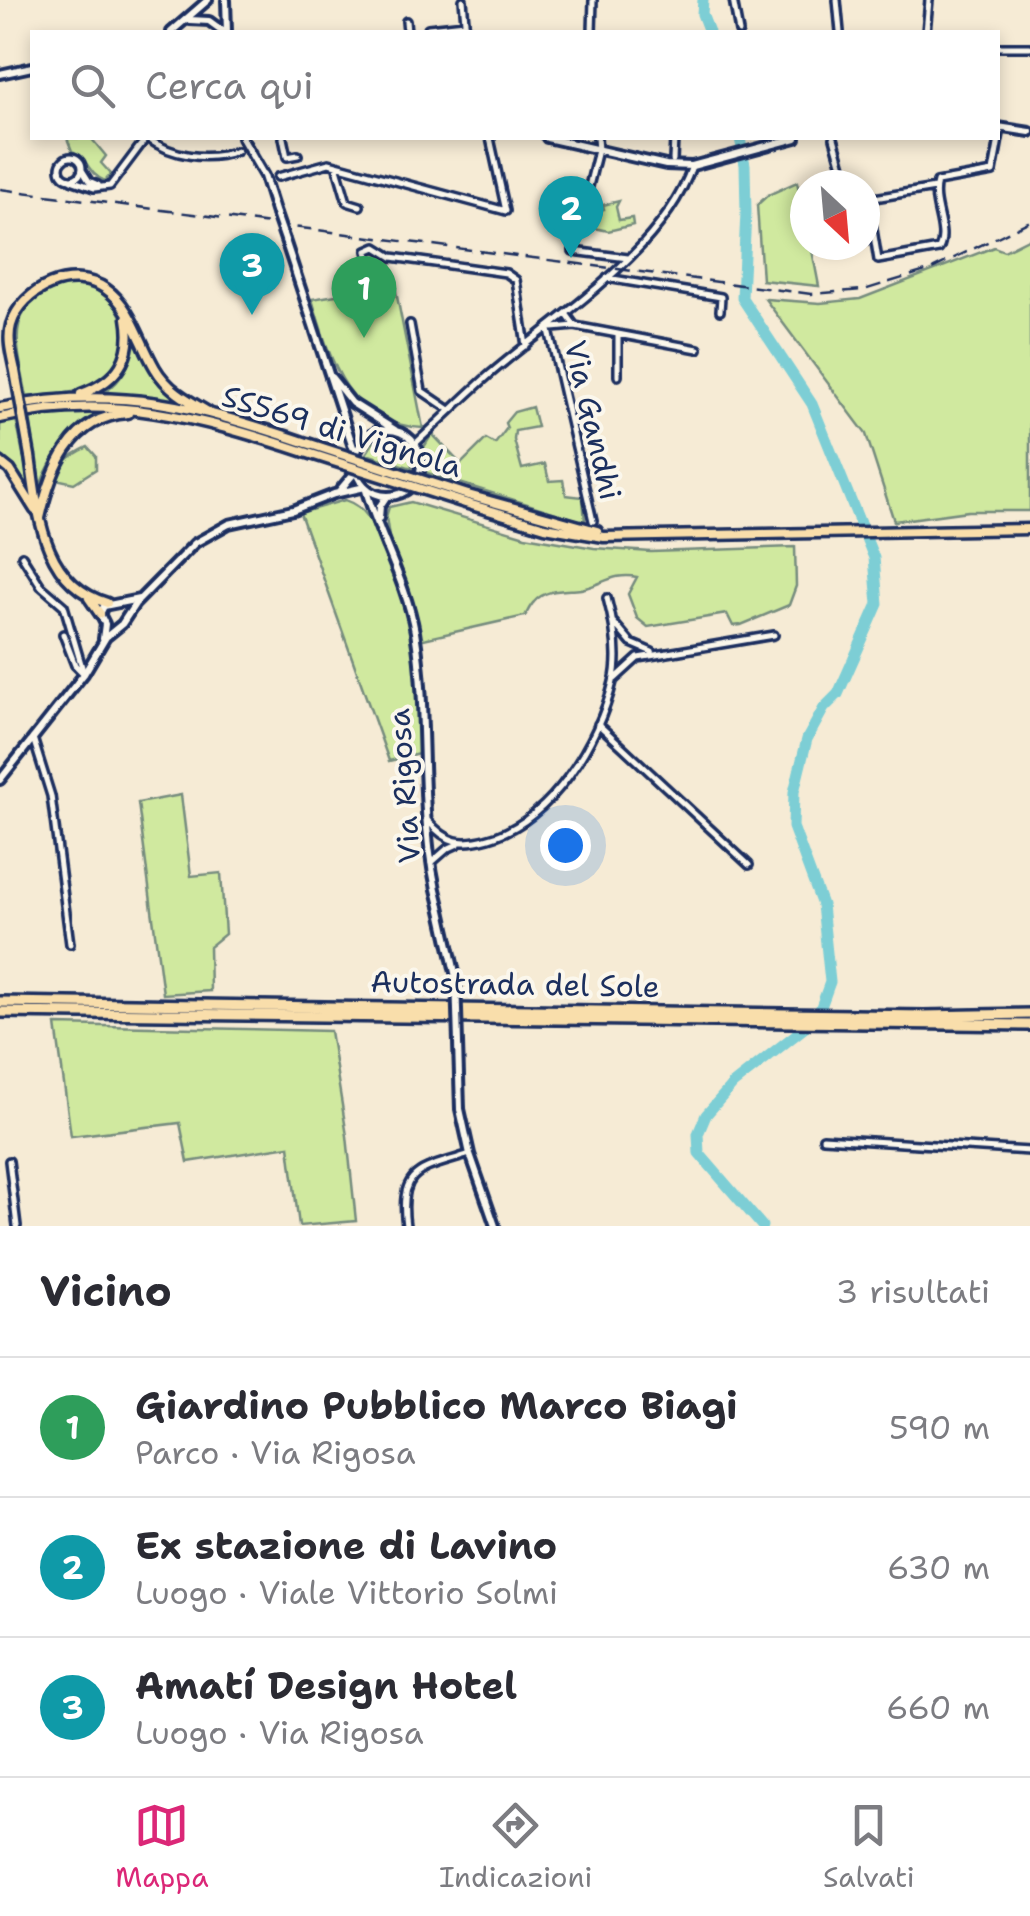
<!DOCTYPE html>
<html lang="it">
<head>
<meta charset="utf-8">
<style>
  :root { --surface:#fff; --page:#f7f7f7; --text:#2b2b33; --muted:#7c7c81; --line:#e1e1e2; --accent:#db2777 }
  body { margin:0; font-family:"Shantell Sans",sans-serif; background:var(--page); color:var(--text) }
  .compass { position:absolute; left:790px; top:170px; width:90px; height:90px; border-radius:50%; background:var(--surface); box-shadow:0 5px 15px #0003; rotate:154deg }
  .you { position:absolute; left:565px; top:845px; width:35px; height:35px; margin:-25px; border:8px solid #fff; border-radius:50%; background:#1a73e8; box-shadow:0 0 0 15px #1a73e833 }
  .badge { display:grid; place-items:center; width:65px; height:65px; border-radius:50%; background:var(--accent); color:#fff; font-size:32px; font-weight:700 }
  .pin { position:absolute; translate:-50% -82px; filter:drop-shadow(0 2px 5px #0008) }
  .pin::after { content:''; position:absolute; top:52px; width:35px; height:30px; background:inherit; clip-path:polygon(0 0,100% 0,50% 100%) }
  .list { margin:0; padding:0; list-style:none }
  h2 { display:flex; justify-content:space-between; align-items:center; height:130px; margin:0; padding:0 40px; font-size:42px }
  h2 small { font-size:32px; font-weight:400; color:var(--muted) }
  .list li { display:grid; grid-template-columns:65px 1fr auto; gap:30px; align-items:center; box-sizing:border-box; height:140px; padding:0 40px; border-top:2px solid var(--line) }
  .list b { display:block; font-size:38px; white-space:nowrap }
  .list p { margin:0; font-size:32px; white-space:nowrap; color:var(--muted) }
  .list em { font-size:32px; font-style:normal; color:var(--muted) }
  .icon { flex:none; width:55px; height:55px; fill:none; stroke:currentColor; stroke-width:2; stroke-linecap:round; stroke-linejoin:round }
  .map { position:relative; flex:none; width:1030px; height:1226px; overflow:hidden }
  .search { position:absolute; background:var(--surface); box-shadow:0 5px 15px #0003; left:30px; right:30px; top:30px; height:110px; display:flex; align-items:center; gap:25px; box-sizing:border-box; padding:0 35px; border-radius:0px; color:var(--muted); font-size:38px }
  .sheet { height:550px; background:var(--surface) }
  nav { display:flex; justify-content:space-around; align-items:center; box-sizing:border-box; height:140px; border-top:2px solid var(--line); background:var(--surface); font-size:28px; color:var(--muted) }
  nav a { display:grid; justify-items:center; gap:5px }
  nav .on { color:var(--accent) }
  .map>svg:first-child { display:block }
  .green { fill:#d0e99f; stroke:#768c7e; stroke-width:2.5 }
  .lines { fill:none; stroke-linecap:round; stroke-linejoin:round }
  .river { stroke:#7dced5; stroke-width:11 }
  .minor-casing { stroke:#1b2f5e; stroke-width:12 }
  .tertiary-casing { stroke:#1b2f5e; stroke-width:14 }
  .secondary-casing { stroke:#1b2f5e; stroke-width:14 }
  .trunk-casing { stroke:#1b2f5e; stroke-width:15 }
  .motorway-casing { stroke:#1b2f5e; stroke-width:16 }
  .minor { stroke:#fbf7ec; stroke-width:5 }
  .tertiary { stroke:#fbf7ec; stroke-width:6 }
  .secondary { stroke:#fbf7ec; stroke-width:6 }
  .trunk { stroke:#f9deab; stroke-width:8 }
  .motorway { stroke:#f9deab; stroke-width:9 }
  .rail { stroke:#1b2f5e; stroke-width:2.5; stroke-dasharray:15 8; stroke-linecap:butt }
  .secondary-bridge-casing { stroke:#1b2f5e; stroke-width:14; stroke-linecap:butt }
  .trunk-bridge-casing { stroke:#1b2f5e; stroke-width:15; stroke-linecap:butt }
  .secondary-bridge { stroke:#fbf7ec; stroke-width:6 }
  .trunk-bridge { stroke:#f9deab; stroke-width:8 }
  .labels { text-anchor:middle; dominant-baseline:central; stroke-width:8; stroke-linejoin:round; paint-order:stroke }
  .street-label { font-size:30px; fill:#1b2f5e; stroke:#fbf7ec }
</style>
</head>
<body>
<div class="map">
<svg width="1030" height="1226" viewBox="0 0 1030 1226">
  <rect width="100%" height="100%" fill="#f6ebd5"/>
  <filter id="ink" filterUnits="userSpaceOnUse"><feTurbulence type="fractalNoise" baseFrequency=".01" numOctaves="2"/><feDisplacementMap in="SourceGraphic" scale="20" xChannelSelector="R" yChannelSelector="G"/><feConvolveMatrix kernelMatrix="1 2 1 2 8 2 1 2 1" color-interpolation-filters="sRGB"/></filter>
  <g filter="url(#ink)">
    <path class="green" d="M67 138H91L106 156 101 163 111 174 105 181C88 175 88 157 72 151Z
      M797 182 805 218V245H811L819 286 762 280 757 205 768 195Z
      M619 201 616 207 619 220 632 218 633 225 608 231 586 226 589 212 604 209 603 205Z
      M1030 238V511H968L894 521 866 434 765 299 820 303 860 299 994 247 1004 251Z
      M375 250 389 256 423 428C347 424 330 360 312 299L372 289 366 257Z
      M66 285C73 285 82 284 89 286 122 298 139 343 115 371 95 395 55 394 27 397 17 345 1 304 66 285Z
      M133 331 159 380 184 401 102 394C126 379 134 358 133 331Z
      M532 407 537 427 515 431 514 440 522 469 545 464 549 481 563 480 566 495 583 497 585 522 424 472V447L432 434 461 464 486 439 495 444 507 428 505 423 514 412Z
      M69 412H108C73 430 52 451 39 489L30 417Z
      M16 419 30 489 0 458V423Z
      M387 439 405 446 411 458 412 468 366 454 373 443Z
      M88 447 96 456V469L74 483 56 479C57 464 75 453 88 447Z
      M345 500C369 508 373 526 381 548L390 544 386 517 389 507 411 502 525 536 594 548 651 552 795 547 796 586 789 605 741 625 733 626 727 614 648 627 637 618 628 594 637 577C614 572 602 585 581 589 565 591 546 588 534 602 530 606 528 611 525 616L419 640 423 753 389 761 300 513Z
      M181 795 191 876 221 873 225 934 209 947 210 991 163 994 138 803Z
      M56 1025 330 1031 347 1136 356 1221 299 1226 289 1146 188 1162 180 1123 71 1136Z"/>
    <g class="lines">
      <path class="river" d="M703 0 702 14 709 32
        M740 138 745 165 746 212 742 298 812 404 874 558 878 604 838 694 824 708 807 739 794 792 793 827 822 905 830 982 817 1018 733 1084 706 1115 698 1134 699 1153 762 1226"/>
      <defs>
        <path id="minor" d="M463 0 466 32
          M733 0 739 32
          M837 0 840 32
          M406 21 407 32
          M428 28 465 24
          M592 32 593 0
          M926 32 929 0
          M998 47H1030
          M147 138C172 156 206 162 237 151
          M283 138 287 157 298 155
          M597 138 598 150 573 251 628 258
          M834 138 845 177 852 175
          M60 168a11 11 0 1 1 22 0a11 11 0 1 1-22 0Z
          M673 160 674 138
          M336 165 347 202 360 206
          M82 170 89 181 98 185
          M278 177 329 163 506 211 490 138
          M71 180 94 188 110 186 146 138
          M868 199 878 260 939 249C949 230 930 204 937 182L993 172 1001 128
          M868 199 935 188
          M369 258 367 251 376 247 392 257 506 273 516 280 526 346
          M607 278 721 297 720 311
          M410 324 422 391 450 410
          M575 326 698 349
          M553 328 575 326 567 315
          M549 330 593 521
          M618 334V376
          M415 444C440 421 464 397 489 375 555 318 663 252 692 166
          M22 556 41 586 64 606 84 674
          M614 623 631 643 652 652
          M63 634 75 665 82 672
          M615 679 638 658 774 635
          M598 724 749 865
          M33 738 51 796 70 944
          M428 821C447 843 461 846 489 838 551 821 599 741 613 682 620 655 614 624 607 598
          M431 863 447 849 458 844
          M823 1138 1030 1151
          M9 1161 17 1226
          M406 1226C398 1167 422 1170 470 1154"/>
        <path id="tertiary" d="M340 490 356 471
          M103 639 105 624 100 614 104 606 139 599
          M0 780 84 674 106 637 122 624 135 604 195 543 229 524 293 510 334 494 365 487"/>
        <path id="secondary" d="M226 0 227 32
          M190 20 209 21 224 32
          M171 32 208 0
          M0 74 32 67
          M998 127 1030 132
          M242 138 264 176 276 214
          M547 138 666 165 692 166 796 138
          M285 240 356 456
          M332 378 352 403 395 430
          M355 463a33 33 0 1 1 66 0a33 33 0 1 1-66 0Z
          M365 487C379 537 406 581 415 632 430 723 416 816 440 906
          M379 518 380 506 386 497
          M460 1109 470 1154 495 1226"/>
        <path id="trunk" d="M15 371C12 356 7 340 11 325 22 288 73 266 106 289 131 306 140 343 155 368 167 389 187 400 208 412
          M81 394C118 381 134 357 127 318
          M0 408C118 384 196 406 307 443
          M0 418C109 392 201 418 305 452
          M30 456C38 514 42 583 107 603
          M0 462 10 470 35 510
          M468 495 597 531
          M465 503 545 527 604 537 1030 529
          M40 518C51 470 70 417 128 413
          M89 598 100 614"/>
        <path id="motorway" d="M0 1002 924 1016 1030 1014
          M0 1012 1030 1025"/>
      </defs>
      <use href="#minor" class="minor-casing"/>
      <use href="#tertiary" class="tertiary-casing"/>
      <use href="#secondary" class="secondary-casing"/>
      <use href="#trunk" class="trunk-casing"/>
      <use href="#motorway" class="motorway-casing"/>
      <use href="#minor" class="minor"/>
      <use href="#tertiary" class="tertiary"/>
      <use href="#secondary" class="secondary"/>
      <use href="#trunk" class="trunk"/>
      <use href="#motorway" class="motorway"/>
      <path class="rail" d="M0 189 811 294 864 290 932 269 1030 221"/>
      <defs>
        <path id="secondary-bridge" d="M276 214 285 240
          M440 906 456 977 460 1109"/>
        <path id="trunk-bridge" d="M15 371 30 456
          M307 443 468 495
          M305 452 465 503"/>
      </defs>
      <use href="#secondary-bridge" class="secondary-bridge-casing"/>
      <use href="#trunk-bridge" class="trunk-bridge-casing"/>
      <use href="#secondary-bridge" class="secondary-bridge"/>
      <use href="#trunk-bridge" class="trunk-bridge"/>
    </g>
  </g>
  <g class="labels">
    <g class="street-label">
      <text transform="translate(593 420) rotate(77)">Via Gandhi</text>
      <text transform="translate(342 431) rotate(17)">SS569 di Vignola</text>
      <text transform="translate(404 786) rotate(-94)">Via Rigosa</text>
      <text transform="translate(515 984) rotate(1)">Autostrada del Sole</text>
    </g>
  </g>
</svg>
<svg class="compass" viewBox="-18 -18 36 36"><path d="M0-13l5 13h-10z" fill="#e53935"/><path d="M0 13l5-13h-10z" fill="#7c7c81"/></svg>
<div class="you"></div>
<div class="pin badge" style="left:364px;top:338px;background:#2e9e5b">1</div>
<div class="pin badge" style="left:571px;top:258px;background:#0f9aa8">2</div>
<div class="pin badge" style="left:252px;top:315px;background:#0f9aa8">3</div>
<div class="search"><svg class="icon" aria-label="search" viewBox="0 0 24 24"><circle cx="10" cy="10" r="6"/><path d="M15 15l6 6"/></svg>Cerca qui</div>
</div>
<section class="sheet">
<h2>Vicino<small>3 risultati</small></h2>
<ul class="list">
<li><span class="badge" style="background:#2e9e5b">1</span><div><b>Giardino Pubblico Marco Biagi</b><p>Parco · Via Rigosa</p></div><em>590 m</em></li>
<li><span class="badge" style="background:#0f9aa8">2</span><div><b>Ex stazione di Lavino</b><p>Luogo · Viale Vittorio Solmi</p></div><em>630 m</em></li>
<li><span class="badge" style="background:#0f9aa8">3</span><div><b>Amatí Design Hotel</b><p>Luogo · Via Rigosa</p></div><em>660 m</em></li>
</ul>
</section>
<nav>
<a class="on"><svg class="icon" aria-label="map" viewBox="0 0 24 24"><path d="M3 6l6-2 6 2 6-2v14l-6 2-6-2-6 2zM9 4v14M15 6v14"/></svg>Mappa</a>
<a><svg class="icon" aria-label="directions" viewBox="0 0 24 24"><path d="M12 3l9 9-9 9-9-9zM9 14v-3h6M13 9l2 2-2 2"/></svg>Indicazioni</a>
<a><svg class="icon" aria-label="saved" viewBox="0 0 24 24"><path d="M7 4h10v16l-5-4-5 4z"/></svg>Salvati</a>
</nav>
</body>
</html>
